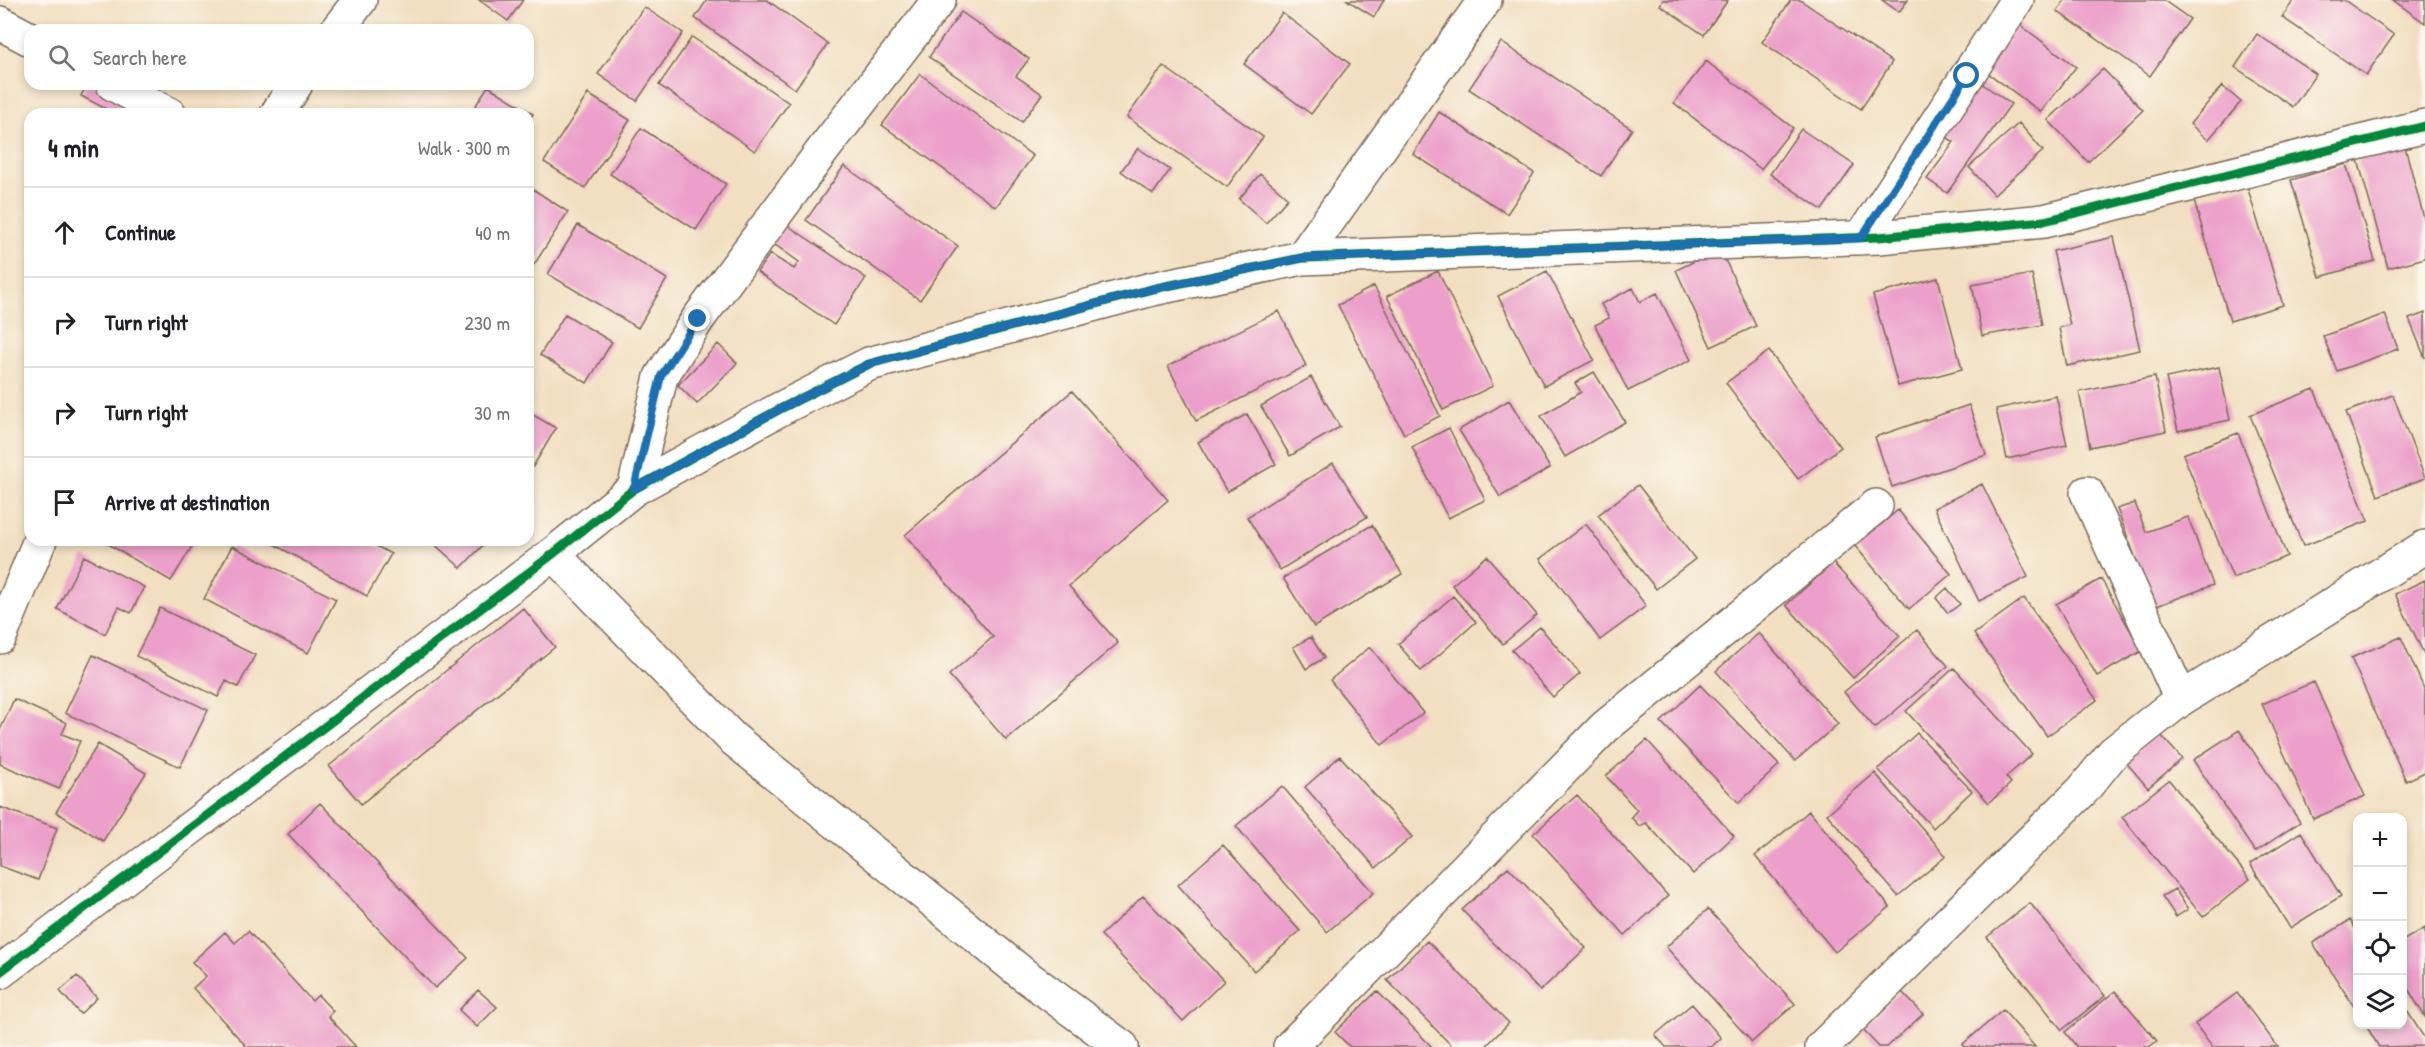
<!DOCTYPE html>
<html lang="en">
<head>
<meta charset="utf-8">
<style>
  :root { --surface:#fff; --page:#f2f2f2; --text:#202124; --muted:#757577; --line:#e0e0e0 }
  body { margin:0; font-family:"Patrick Hand",sans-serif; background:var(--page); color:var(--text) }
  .controls { position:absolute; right:18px; bottom:18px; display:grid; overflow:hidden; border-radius:12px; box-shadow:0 3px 9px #0003 }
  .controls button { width:54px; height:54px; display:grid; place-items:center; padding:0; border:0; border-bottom:2px solid var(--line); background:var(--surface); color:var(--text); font:30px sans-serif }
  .stop { position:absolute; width:18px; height:18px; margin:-14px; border:4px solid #1f6fb2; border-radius:50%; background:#fff }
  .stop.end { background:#1f6fb2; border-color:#fff; box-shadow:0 2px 6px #0008 }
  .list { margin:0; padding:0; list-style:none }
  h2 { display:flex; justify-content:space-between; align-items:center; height:78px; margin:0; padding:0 24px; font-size:26px }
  h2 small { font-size:20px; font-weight:400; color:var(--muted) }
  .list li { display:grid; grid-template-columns:39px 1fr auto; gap:18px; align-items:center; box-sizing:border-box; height:90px; padding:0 24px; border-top:2px solid var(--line) }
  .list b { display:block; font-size:22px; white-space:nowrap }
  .list em { font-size:20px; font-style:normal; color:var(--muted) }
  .icon { flex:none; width:33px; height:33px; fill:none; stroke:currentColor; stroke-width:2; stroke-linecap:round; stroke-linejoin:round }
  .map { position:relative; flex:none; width:2425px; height:1047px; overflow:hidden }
  .search { position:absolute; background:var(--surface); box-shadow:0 3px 9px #0003; left:24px; top:24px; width:510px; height:66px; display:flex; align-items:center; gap:15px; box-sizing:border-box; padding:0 21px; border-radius:18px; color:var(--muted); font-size:22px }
  .panel { position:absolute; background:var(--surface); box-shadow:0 3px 9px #0003; left:24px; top:108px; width:510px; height:438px; border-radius:18px }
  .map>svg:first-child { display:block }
  .building { fill:#ec9fca }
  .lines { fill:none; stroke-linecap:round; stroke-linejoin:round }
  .street-casing { stroke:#7b6957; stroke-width:36 }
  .street { stroke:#fff; stroke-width:33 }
  .cycleway-casing { stroke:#fbf7ec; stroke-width:13 }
  .cycleway { stroke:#00873e; stroke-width:9 }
  .route { stroke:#1f6fb2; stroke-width:8 }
</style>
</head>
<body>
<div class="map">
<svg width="2425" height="1047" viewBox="0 0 2425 1047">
  <rect width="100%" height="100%" fill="#fbf7ec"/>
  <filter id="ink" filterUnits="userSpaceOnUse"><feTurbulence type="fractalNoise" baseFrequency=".0167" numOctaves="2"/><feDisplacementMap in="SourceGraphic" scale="12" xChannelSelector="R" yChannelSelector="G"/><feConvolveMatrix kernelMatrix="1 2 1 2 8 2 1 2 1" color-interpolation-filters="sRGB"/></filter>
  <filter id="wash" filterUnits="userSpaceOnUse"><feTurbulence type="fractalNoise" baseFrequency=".008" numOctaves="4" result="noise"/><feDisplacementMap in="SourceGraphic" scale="24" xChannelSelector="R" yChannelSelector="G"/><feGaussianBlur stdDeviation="1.35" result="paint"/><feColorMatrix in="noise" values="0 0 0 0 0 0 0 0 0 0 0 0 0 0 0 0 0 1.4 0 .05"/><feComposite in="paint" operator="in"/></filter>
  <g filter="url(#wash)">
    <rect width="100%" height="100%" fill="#f2dfc1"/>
    <g id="blocks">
      <path class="building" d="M479 0H523L508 21Z
        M707 0H767L828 44 795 89 695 18Z
        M1347 0H1384L1374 17Z
        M1663 0H1728L1704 35 1660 5Z
        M1791 0H1800L1892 62 1861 109 1762 42Z
        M1882 0H1908L1899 12Z
        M2065 0H2163L2190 19 2150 76 2057 11Z
        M2294 0H2344L2394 35 2366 75 2282 17Z
        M2393 0H2425V23Z
        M644 7 683 33 637 101 598 74Z
        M961 12 1029 59 1016 76 1042 94 1022 122 929 57Z
        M1282 13 1350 64 1311 114 1244 64Z
        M2019 24 2076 67 2041 112 1984 70Z
        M2257 34 2316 74 2293 107 2235 67Z
        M692 37 789 103 755 151 659 85Z
        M1501 42 1632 129 1601 176 1469 89Z
        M1706 61 1793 128 1761 169 1674 103Z
        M1163 66 1263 137 1227 187 1127 117Z
        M2103 69 2143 110 2088 162 2048 120Z
        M920 74 1033 156 996 207 882 125Z
        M1974 78 2011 104 1947 193 1927 179 1954 142 1937 131Z
        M87 84H94L131 103 125 114H116L81 96Z
        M488 86 533 114 528 122V114L471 113Z
        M2222 86 2241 102 2208 140 2190 124Z
        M588 94 630 120 585 188 544 162Z
        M1439 112 1534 173 1507 214 1413 154Z
        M2019 123 2043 151 1994 195 1969 167Z
        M641 128 726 184 696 230 610 174Z
        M1801 129 1854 165 1822 210 1770 174Z
        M2405 147 2425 222V258L2388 268 2358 160Z
        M1138 148 1170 170 1153 194 1121 171Z
        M2346 164 2375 261 2320 277 2291 180Z
        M844 166 958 246 920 300 806 220Z
        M1260 174 1288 198 1266 223 1239 199Z
        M528 186 568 212 528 274Z
        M2247 186 2283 305 2230 321 2194 201Z
        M578 225 667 279 638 328 548 274Z
        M787 225 866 278 834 325 757 272 770 254 794 269 799 262 774 244Z
        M2114 237 2140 350 2067 366 2059 328 2070 325 2053 251Z
        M1720 249 1756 326 1711 347 1676 270Z
        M1438 271 1493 386 1443 410 1387 296Z
        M1547 271 1594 360 1544 386 1498 296Z
        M2032 274 2042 325 1982 336 1972 285Z
        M1938 278 1962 369 1898 386 1873 295Z
        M1374 286 1440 416 1404 434 1338 305Z
        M1633 288 1640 302 1657 293 1691 360 1628 391 1595 325 1609 318 1601 304Z
        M1279 311 1306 366 1196 421 1168 366Z
        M2425 313V358L2409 319Z
        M565 314 612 342 587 383 540 355Z
        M2385 314 2398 349 2337 371 2323 336Z
        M718 344 737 363 697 404 678 385Z
        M1769 351 1841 447 1798 479 1726 383Z
        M2219 367 2230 420 2178 431 2166 378Z
        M1594 372 1625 422 1565 457 1541 416 1581 392 1575 383Z
        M1311 377 1340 427 1290 456 1261 406Z
        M2155 377 2166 431 2090 447 2079 392Z
        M2314 389 2368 521 2303 546 2250 415Z
        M1072 391 1168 500 1069 586 1118 643 1006 740 949 675 993 637 905 535Z
        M2393 395 2425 478 2378 496 2346 412Z
        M2056 396 2067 445 2007 459 1996 409Z
        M1509 400 1550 468 1500 497 1459 430Z
        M1969 405 1986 455 1892 487 1875 437Z
        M528 412 556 428 528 475Z
        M1247 414 1276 464 1227 492 1198 442Z
        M1449 428 1485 500 1448 518 1412 447Z
        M2238 433 2287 556 2233 578 2183 454Z
        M1333 463 1367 517 1280 570 1247 517Z
        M1982 484 2028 577 1979 601 1934 508Z
        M1638 485 1695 559 1656 589 1598 515Z
        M2135 503 2146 532 2188 517 2213 585 2154 607 2117 509Z
        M1898 510 1951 574 1909 609 1855 546Z
        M1586 524 1646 606 1600 640 1540 559Z
        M1372 525 1402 574 1314 627 1283 578Z
        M101 540H196L171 581Z
        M266 540H365L391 554 367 596Z
        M430 540H488L461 568Z
        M232 546 336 599 308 653 204 599Z
        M84 556 144 587 131 613 119 607 105 634 57 609Z
        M1487 556 1537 615 1503 644 1452 585Z
        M1833 563 1900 636 1853 678 1786 605Z
        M2101 579 2142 651 2097 676 2056 604Z
        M2425 580V656L2395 594Z
        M1947 588 1960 604 1948 613 1936 598Z
        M1453 596 1476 622 1421 671 1398 644Z
        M2024 598 2097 700 2047 736 1974 634Z
        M160 608 255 655 238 687 226 681 218 697 136 656Z
        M523 608 555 647 361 804 329 766Z
        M1540 627 1580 674 1553 697 1512 650Z
        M1917 630 1948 666 1875 728 1844 692Z
        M1759 633 1838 724 1795 761 1716 671Z
        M1311 637 1324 658 1306 669 1293 647Z
        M2401 637 2425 691V772L2406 781 2351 658Z
        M1370 647 1423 713 1382 745 1330 680Z
        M93 655 208 710 180 767 65 713Z
        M1954 668 2032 754 2006 777 2011 783 1989 803 1906 711Z
        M2314 682 2365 796 2313 819 2262 704Z
        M1700 685 1779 765 1739 803 1661 722Z
        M14 699 67 723 62 734 80 741 59 789 0 764V730Z
        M2239 730 2300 822 2255 852 2193 760Z
        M1917 733 1972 791 1933 828 1878 769Z
        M2159 733 2182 759 2148 788 2125 761Z
        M1647 740 1734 836 1693 874 1646 823 1639 826 1631 817 1637 810 1606 776Z
        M98 744 146 773 103 841 56 812Z
        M1340 756 1412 837 1376 868 1305 787Z
        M1875 773 1946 856 1898 896 1827 814Z
        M2169 780 2250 879 2203 917 2122 817Z
        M1282 786 1373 893 1327 932 1236 826Z
        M1577 795 1668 896 1625 935 1533 834Z
        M320 803 468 958 435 988 288 834Z
        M0 807 57 828 38 880 0 866Z
        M1809 811 1890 907 1835 952 1755 856Z
        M2301 832 2341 896 2290 928 2250 864Z
        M1223 845 1300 931 1254 971 1178 885Z
        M1508 867 1586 948 1540 991 1462 910Z
        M2175 889 2188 909 2176 917 2162 896Z
        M1143 896 1224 981 1183 1021 1101 935Z
        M2030 903 2105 996 2062 1030 1987 937Z
        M1708 909 1795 1004 1752 1042 1666 947Z
        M2350 920 2358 932V1013L2313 943Z
        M2425 928V1017L2402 979V941Z
        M248 931 312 1001 318 995 333 1011 328 1016 356 1047H247L193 988 206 976 192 962 225 932 235 943Z
        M1427 941 1509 1023 1485 1047H1453L1387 980Z
        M77 976 97 998 80 1014 60 991Z
        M478 990 497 1007 477 1027 459 1010Z
        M1377 991 1432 1047H1350L1335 1032Z
        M1901 991 1923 1014 1887 1047H1879L1862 1029Z
        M2115 991 2157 1041 2149 1047H2077L2065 1032Z
        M2237 993 2278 1047H2212L2195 1024Z
        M2402 1003 2425 1039V1046L2379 1047 2365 1024H2402Z
        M1692 1004 1721 1038 1711 1047H1666L1655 1035Z
        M2003 1010 2035 1047H1965L1963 1044Z"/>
    </g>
  </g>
  <g filter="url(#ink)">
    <use href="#blocks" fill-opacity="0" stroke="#7b6957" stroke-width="1.5"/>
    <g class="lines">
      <defs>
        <path id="street" d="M0 23 30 39
          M337 30 360 0
          M113 84 169 114
          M277 114 296 84
          M1861 238 2017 0
          M1302 258 1485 0
          M634 489 661 377 698 319 823 150 939 0
          M2087 493 2181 699
          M553 554 732 738 1023 974 1122 1047
          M0 637 40 540
          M0 972 553 554 634 489 780 409 869 364 1152 289 1302 258 1879 237 2044 221 2425 126
          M1290 1047 1605 727 1876 506
          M1822 1047 2083 790 2113 753 2181 699 2425 547"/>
      </defs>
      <use href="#street" class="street-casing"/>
      <use href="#street" class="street"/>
      <defs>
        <path id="cycleway" d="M0 972 553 554 634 489 780 409 869 364 1152 289 1302 258 1879 237 2044 221 2425 126"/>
      </defs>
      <use href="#cycleway" class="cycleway-casing"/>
      <use href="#cycleway" class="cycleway"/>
    </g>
  </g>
  <g class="lines" filter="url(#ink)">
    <path class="route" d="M698 319 661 376 634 489 780 409 869 364 1152 289 1302 258 1861 238 1967 76"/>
  </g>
</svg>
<div class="controls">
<button>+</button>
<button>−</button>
<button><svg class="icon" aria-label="locate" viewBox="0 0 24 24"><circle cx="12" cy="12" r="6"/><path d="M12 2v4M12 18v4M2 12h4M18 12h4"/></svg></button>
<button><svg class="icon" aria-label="layers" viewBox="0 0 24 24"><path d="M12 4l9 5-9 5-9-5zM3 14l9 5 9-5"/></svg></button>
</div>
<div class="stop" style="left:1967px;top:76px"></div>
<div class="stop end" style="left:698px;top:319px"></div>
<div class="search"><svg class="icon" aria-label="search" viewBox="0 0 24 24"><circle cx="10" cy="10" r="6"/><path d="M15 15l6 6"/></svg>Search here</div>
<section class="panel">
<h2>4 min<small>Walk · 300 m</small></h2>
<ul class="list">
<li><svg class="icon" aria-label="ahead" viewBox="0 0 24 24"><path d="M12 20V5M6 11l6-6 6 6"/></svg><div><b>Continue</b></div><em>40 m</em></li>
<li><svg class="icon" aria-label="right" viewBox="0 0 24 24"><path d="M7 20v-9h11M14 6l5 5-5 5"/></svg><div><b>Turn right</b></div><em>230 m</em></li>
<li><svg class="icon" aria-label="right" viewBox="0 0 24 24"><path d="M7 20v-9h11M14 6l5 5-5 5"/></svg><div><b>Turn right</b></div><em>30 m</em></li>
<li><svg class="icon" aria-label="arrive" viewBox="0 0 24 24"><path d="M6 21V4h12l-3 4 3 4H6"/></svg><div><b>Arrive at destination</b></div></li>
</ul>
</section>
</div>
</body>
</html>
